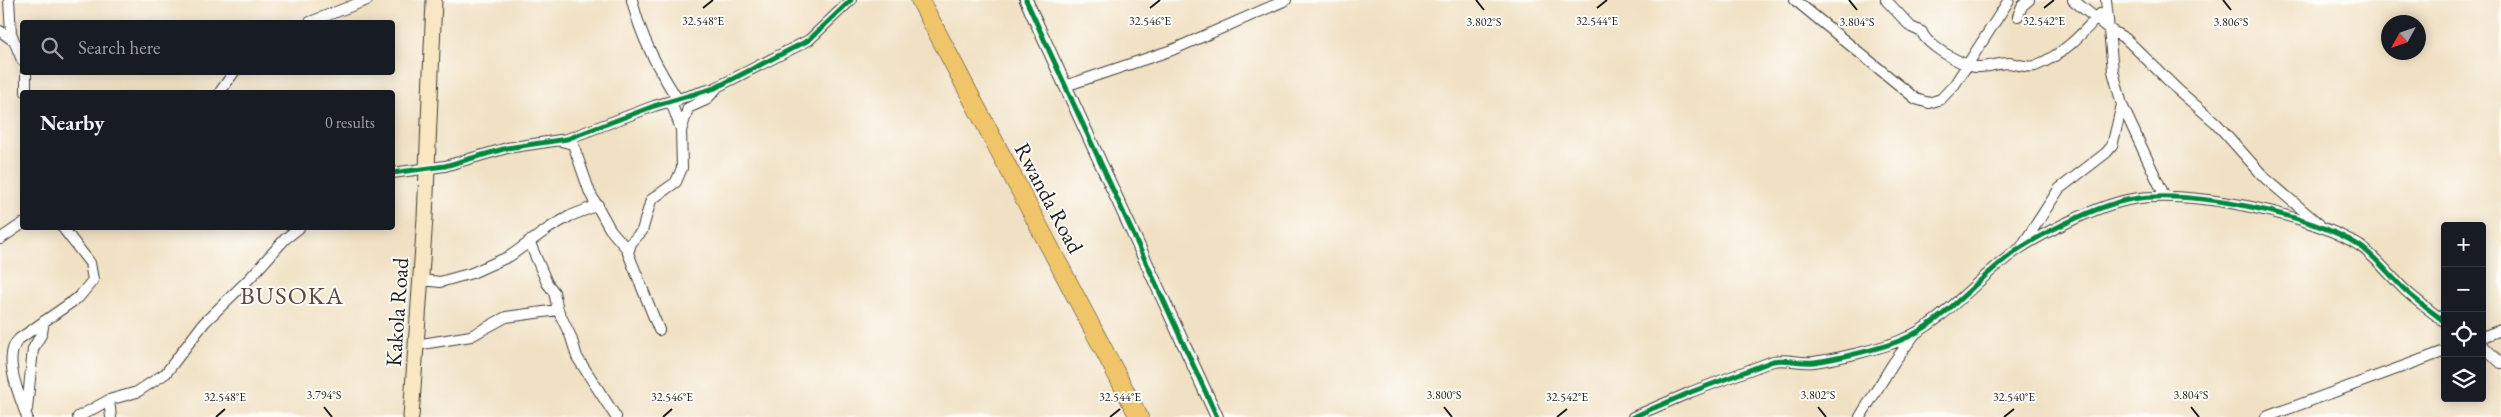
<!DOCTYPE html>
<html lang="en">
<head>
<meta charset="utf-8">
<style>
  :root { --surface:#171b24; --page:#242831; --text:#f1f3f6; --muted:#9ea1a6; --line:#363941 }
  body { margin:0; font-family:"EB Garamond",serif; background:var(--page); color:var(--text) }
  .controls { position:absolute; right:15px; bottom:15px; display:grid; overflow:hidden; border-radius:5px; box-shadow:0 2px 12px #0003 }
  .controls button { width:45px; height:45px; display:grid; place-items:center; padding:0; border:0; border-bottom:1px solid var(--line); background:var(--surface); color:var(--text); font:25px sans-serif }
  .compass { position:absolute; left:2381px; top:15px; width:45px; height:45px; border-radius:50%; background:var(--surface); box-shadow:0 2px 12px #0003; rotate:230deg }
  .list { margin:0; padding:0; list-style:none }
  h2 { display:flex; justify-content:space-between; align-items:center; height:65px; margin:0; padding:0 20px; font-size:21px }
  h2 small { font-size:16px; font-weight:400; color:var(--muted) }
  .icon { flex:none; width:28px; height:28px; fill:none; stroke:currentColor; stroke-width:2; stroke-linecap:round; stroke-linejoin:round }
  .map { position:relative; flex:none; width:2501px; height:417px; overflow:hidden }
  .search { position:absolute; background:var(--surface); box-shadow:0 2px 12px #0003; left:20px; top:20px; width:375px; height:55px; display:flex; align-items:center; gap:12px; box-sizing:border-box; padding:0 18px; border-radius:5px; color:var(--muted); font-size:19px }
  .panel { position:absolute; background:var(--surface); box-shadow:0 2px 12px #0003; left:20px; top:90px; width:375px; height:140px; border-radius:5px }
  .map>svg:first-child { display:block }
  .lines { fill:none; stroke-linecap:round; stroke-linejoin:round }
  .minor-casing { stroke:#3c3a35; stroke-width:12 }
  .tertiary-casing { stroke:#3c3a35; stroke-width:14 }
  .secondary-casing { stroke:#3c3a35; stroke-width:17 }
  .trunk-casing { stroke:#3c3a35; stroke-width:19 }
  .minor { stroke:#fff; stroke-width:10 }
  .tertiary { stroke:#fff; stroke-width:12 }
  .secondary { stroke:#f9e7c3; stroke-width:15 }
  .trunk { stroke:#f0c469; stroke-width:18 }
  .cycleway-casing { stroke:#fdfcf7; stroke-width:8 }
  .cycleway { stroke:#00873e; stroke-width:5 }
  .ticks { fill:none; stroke:#1c1c1c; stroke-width:2 }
  .labels { text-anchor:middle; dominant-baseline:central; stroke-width:4; stroke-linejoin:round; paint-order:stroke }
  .street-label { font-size:22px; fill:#1c1c1c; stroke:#fdfcf7 }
  .quarter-label { font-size:25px; letter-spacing:1px; fill:#5e4841; stroke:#fdfcf7 }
  .ticks-label { font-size:12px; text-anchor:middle; fill:#1c1c1c; stroke:#fdfcf7; stroke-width:4; stroke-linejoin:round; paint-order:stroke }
</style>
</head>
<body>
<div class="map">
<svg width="2501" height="417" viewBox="0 0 2501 417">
  <rect width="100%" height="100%" fill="#fdfcf7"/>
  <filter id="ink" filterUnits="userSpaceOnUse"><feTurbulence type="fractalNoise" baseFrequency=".02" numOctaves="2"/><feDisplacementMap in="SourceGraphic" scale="10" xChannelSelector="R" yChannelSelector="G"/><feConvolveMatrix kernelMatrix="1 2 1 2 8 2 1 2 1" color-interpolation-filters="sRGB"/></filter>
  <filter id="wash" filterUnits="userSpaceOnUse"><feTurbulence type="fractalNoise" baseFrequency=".0096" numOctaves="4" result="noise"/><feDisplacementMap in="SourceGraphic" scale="20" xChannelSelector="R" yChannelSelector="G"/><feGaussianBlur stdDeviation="1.12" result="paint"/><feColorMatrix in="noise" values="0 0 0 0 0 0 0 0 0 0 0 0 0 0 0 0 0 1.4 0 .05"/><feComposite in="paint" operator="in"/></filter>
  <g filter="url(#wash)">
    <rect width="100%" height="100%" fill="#f1e1c4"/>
  </g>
  <g filter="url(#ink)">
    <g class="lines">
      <defs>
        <path id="minor" d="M9 0 11 33 22 60
          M632 0C641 38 657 67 678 100
          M1795 0 1916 99 1929 103 1941 99 1955 84 2009 0
          M1886 0 1911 27 1922 32C1926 45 1962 65 1975 67 1986 68 1998 63 2009 63 2017 64 2028 68 2035 66 2063 55 2081 35 2100 14
          M2073 0 2109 29 2126 39 2178 90 2216 123 2265 178 2319 224
          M2018 16 2022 6 2029 0
          M310 22 367 0
          M0 31 14 41
          M26 72V92
          M1065 86 1172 50 1286 0
          M220 92 234 72
          M2122 105 2165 197
          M682 128 688 108 706 100 716 89
          M561 141 573 144 590 193 610 229 626 248 659 330
          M392 173 445 166 507 148 567 139 654 106 715 88 809 40 851 0
          M0 239 22 224
          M529 241 547 283 554 292 558 310 571 337 577 357 616 417
          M2022 246 2059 189 2106 153 2112 146 2122 105 2113 71 2106 0
          M628 253 631 243 642 231 651 200 676 182 682 168 681 129 671 102
          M421 280 440 282 472 273 510 256 549 228 570 216 598 205
          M2482 337 2501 330
          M416 345 471 336 506 317 558 310
          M2482 345 2501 363
          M109 400 111 417
          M27 409 33 349 42 333 44 321
          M27 417C20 397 1 356 19 339L79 297 93 280 90 263 63 228
          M78 417 109 400 137 392 166 373 204 323 250 278 285 239 299 228
          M1633 417 1691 392 1773 361C1787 358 1800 364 1814 362 1836 359 1879 349 1899 341 1947 322 1979 274 2022 247 2049 230 2101 204 2133 199 2190 189 2312 214 2360 246 2377 258 2391 277 2406 291 2418 302 2432 312 2445 322
          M1860 417 1894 362 1915 334
          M2266 417 2445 351"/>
        <path id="tertiary" d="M1026 0 1217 417"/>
        <path id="secondary" d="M411 417 425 218 434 0"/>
        <path id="trunk" d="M920 0 1139 417"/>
      </defs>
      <use href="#minor" class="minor-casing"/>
      <use href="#tertiary" class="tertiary-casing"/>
      <use href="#secondary" class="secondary-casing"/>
      <use href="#trunk" class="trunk-casing"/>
      <use href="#minor" class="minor"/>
      <use href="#tertiary" class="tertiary"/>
      <use href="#secondary" class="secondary"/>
      <use href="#trunk" class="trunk"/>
      <defs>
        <path id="cycleway" d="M1026 0 1217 417
          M392 173 445 166 507 148 567 139 654 106 715 88 809 40 851 0
          M1633 417 1691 392 1773 361C1787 358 1800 364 1814 362 1836 359 1879 349 1899 341 1947 322 1979 274 2022 247 2049 230 2101 204 2133 199 2190 189 2312 214 2360 246 2377 258 2391 277 2406 291 2418 302 2432 312 2445 322"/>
      </defs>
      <use href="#cycleway" class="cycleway-casing"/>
      <use href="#cycleway" class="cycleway"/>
    </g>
  </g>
  <path class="ticks" d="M1476 0 1484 10M1849 0 1857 10M2223 0 2231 10M703 8 713 0M1150 8 1160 0M1597 8 1607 0M2044 8 2054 0M324 407 332 417M1444 407 1452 417M1818 407 1826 417M2191 407 2199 417M216 417 225 409M663 417 672 409M1110 417 1120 409M1557 417 1567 409M2004 417 2014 409"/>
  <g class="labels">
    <g class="street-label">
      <text transform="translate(1049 198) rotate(62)">Rwanda Road</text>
      <text transform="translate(397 312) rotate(-86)">Kakola Road</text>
    </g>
    <g class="quarter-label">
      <text x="292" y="295">BUSOKA</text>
    </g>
  </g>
  <g class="ticks-label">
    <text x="703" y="25">32.548°E</text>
    <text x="1150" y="25">32.546°E</text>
    <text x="1597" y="25">32.544°E</text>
    <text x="2044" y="25">32.542°E</text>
    <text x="1484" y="26">3.802°S</text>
    <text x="1857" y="26">3.804°S</text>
    <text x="2231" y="26">3.806°S</text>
    <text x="324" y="399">3.794°S</text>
    <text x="1444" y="399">3.800°S</text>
    <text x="1818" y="399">3.802°S</text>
    <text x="2191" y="399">3.804°S</text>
    <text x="225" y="401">32.548°E</text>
    <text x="672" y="401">32.546°E</text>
    <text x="1120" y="401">32.544°E</text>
    <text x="1567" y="401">32.542°E</text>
    <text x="2014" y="401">32.540°E</text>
  </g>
</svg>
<div class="controls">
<button>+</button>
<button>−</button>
<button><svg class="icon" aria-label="locate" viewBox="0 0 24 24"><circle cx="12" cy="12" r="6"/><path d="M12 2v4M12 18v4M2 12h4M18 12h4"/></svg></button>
<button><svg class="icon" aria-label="layers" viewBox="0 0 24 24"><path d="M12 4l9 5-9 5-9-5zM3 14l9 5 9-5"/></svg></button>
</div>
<svg class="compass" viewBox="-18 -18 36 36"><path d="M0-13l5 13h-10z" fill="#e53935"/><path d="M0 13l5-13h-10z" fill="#9ea1a6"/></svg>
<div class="search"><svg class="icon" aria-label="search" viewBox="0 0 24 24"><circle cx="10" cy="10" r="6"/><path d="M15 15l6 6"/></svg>Search here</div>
<section class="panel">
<h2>Nearby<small>0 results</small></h2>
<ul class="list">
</ul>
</section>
</div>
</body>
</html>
